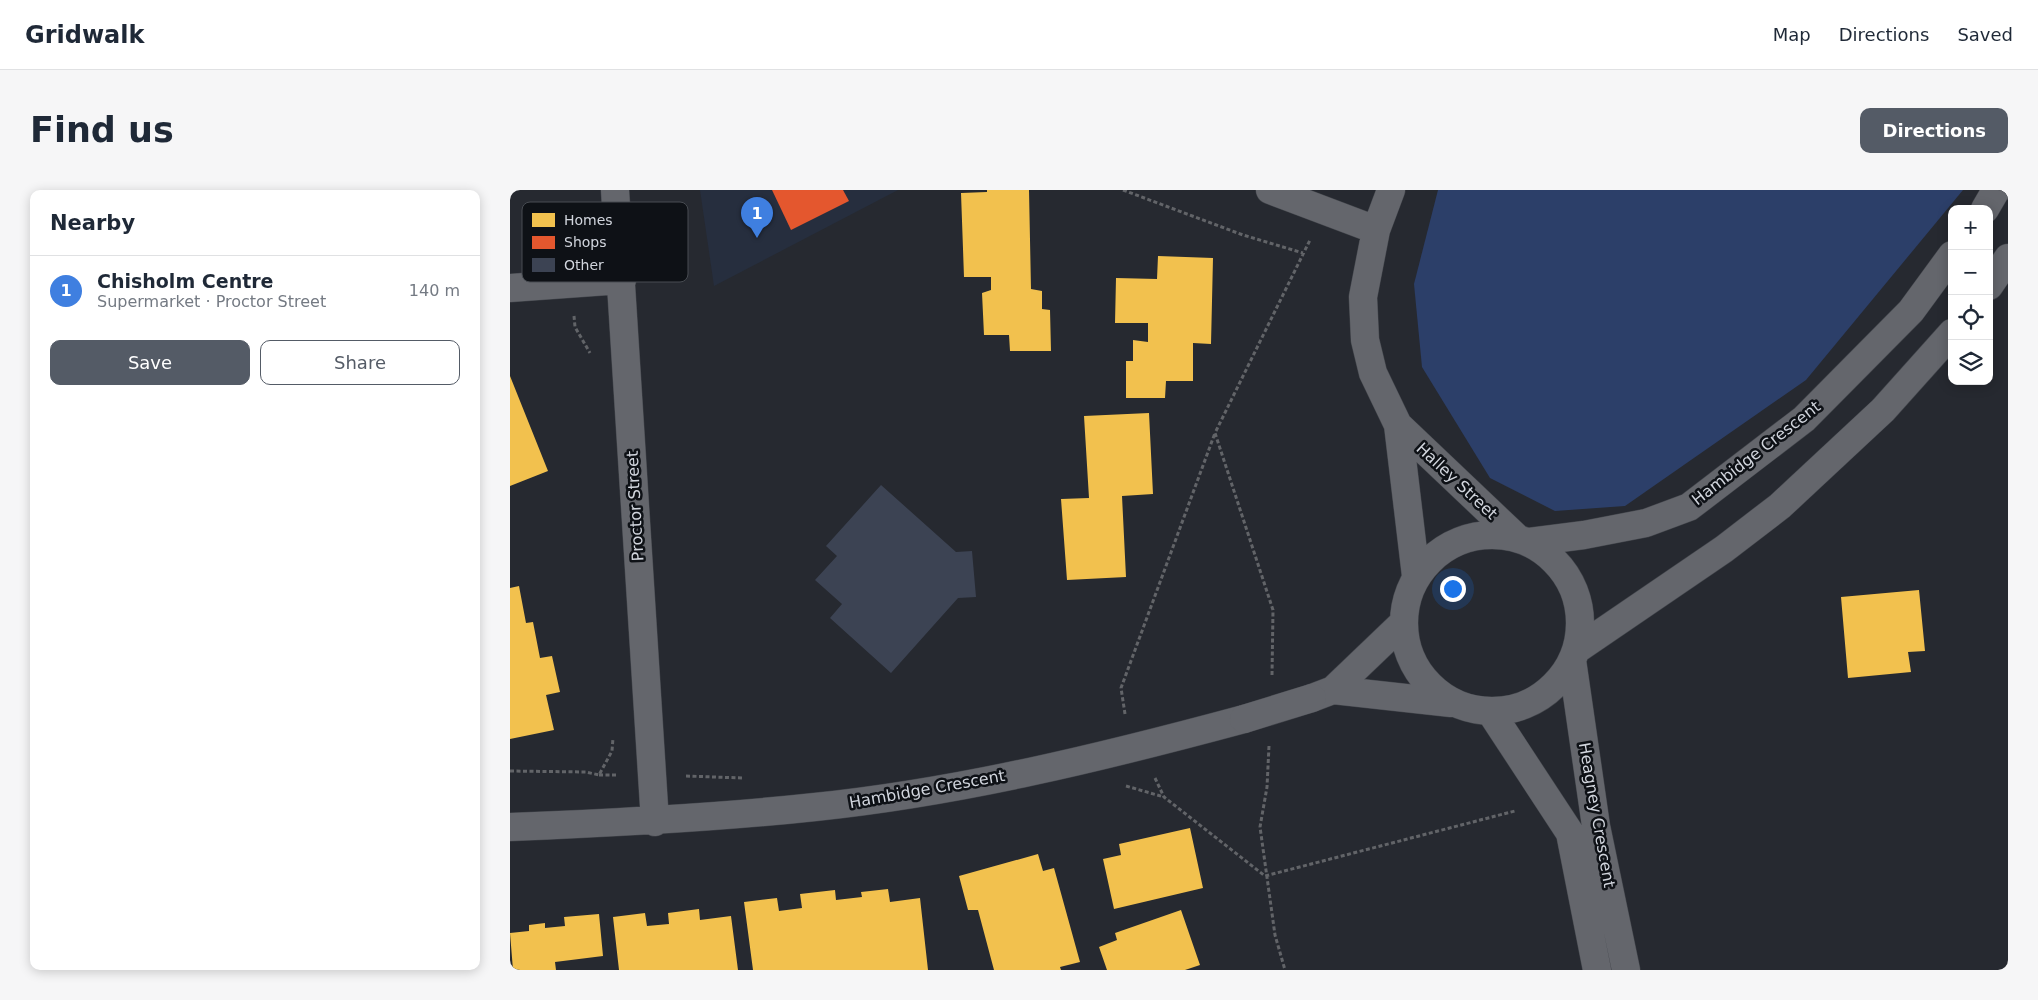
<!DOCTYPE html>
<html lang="en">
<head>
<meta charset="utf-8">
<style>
  :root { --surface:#fff; --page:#f6f6f7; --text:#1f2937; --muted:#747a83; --line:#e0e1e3; --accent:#545b66 }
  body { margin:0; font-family:"DejaVu Sans",sans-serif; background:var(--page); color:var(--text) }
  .controls { position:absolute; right:15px; top:15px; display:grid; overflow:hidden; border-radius:10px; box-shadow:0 2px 12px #0003 }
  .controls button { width:45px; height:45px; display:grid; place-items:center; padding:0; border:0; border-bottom:1px solid var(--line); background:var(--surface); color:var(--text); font:25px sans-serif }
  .you { position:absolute; left:942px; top:398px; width:18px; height:18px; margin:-12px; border:4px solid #fff; border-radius:50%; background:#1a73e8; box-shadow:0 0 0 8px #1a73e833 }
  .badge { display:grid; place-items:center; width:32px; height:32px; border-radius:50%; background:var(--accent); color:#fff; font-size:16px; font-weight:700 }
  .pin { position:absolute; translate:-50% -41px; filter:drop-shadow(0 1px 2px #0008) }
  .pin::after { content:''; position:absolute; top:26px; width:18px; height:15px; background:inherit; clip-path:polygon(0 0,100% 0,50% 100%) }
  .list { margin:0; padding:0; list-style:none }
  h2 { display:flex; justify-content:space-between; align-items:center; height:65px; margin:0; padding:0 20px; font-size:21px }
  h2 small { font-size:16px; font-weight:400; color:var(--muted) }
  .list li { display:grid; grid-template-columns:32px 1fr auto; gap:15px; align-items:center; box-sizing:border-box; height:70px; padding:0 20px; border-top:1px solid var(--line) }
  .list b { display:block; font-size:19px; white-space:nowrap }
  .list p { margin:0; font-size:16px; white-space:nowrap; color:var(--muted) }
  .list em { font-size:16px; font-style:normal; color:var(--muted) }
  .actions { display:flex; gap:10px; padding:15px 20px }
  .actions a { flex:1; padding:11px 0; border:1px solid var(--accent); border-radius:10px; text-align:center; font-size:18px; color:var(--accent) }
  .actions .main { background:var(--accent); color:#fff }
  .icon { flex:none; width:28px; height:28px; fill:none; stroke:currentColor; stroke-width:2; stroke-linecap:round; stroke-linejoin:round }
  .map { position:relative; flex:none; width:1498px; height:780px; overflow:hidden; border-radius:10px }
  header { display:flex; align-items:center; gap:30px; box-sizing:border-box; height:70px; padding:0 25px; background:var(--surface); border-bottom:1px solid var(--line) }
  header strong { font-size:24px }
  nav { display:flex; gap:28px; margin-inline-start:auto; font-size:18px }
  .intro { display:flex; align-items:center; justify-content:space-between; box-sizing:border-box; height:120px; padding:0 30px }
  h1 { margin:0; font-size:35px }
  .button { padding:12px 22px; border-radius:10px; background:var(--accent); color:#fff; font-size:18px; font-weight:700 }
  main { display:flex; gap:30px; padding:0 30px }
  aside { flex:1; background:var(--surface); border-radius:10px; box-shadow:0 2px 12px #0003 }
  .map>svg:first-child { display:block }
  .built { fill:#262e3e }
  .green { fill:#2c3f69 }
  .homes { fill:#f2c14e }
  .shops { fill:#e4572e }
  .building { fill:#3c4353 }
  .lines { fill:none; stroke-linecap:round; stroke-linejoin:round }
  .minor-casing { stroke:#42454b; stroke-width:29 }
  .path { stroke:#626468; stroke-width:3; stroke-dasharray:4 2.5; stroke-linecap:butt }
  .minor { stroke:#64666c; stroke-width:28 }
  .minor-bridge-casing { stroke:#42454b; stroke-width:29; stroke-linecap:butt }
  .minor-bridge { stroke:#64666c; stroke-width:28 }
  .labels { text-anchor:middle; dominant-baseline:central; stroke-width:5; stroke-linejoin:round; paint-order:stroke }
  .street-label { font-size:16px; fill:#d1d5dd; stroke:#0e1116 }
  .key { fill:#0e1116; stroke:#484c52; stroke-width:1 }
  .key-label { font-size:14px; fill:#d1d5dd }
</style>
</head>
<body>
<header>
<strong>Gridwalk</strong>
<nav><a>Map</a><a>Directions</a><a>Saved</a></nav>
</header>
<div class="intro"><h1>Find us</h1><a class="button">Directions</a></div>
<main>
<aside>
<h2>Nearby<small></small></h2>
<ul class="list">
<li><span class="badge" style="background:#3f7fe0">1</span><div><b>Chisholm Centre</b><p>Supermarket · Proctor Street</p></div><em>140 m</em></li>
</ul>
<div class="actions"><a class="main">Save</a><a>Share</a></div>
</aside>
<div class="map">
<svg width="1498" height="780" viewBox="0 0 1498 780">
  <rect width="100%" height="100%" fill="#262930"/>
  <path class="built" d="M190 0H388L204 96Z"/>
  <path class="green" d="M928 0H1453L1296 190 1115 316 1045 321 980 288 912 177 904 94Z"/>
  <path class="homes" d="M477 0H519L521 99 532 101V119L540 120 541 161H500L499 145H474L472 103 481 100V87H454L451 3 477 2Z
    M648 66 703 68 701 154 683 153V191H656L655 208H616V171H623V150L638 152V133H605L606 88 647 89Z
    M0 186 38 281 0 296Z
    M639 223 643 304 612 306 616 387 557 390 551 309 579 308 574 226Z
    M9 396 16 433 23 432 30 468 42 466 50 502 36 505 44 540 0 549V398Z
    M1409 400 1415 461 1398 462 1401 482 1338 488 1331 407Z
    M680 638 693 698 604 719 593 669 611 665 609 654Z
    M528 664 533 681 544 678 570 772 550 777 551 780H484L468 720H458L449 686Z
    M378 699 380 712 410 708 418 780H243L234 712 267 708 269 721 292 718 290 704 325 700 326 710 352 707 351 702Z
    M189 719 190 730 221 726 228 780H109L103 727 135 723 137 736 159 734 158 723Z
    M671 720 690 775 675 780H597L589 757 607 750 605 743Z
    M89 724 93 766 45 772 46 780H3L0 743 19 741V735L35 733V738L55 736 54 727Z"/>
  <path class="shops" d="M262 0H333L339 11 281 40Z"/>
  <path class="building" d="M371 295 446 362 462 361 466 407 448 408 381 483 320 428 332 414 305 390 327 366 316 356Z"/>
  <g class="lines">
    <defs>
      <path id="minor" d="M105 0 145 632
        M760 0 866 40
        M881 0 866 40 853 107 855 150 863 183 888 235 906 386
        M1475 19 1486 0
        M1479 96 1498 68
        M0 98 112 90
        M888 235 1006 347
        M894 433a88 88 0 1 1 176 0a88 88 0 1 1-176 0Z
        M1019 352 1074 345 1136 333 1179 317 1294 229 1401 121 1442 65
        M1066 460 1214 359 1270 316 1373 220 1442 143
        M1062 470 1086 636 1116 780
        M823 500 941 513
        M802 508 823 500 893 433
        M980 521 1060 643 1087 780
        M0 637C102 633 204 628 305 617 450 602 593 567 734 529"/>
    </defs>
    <use href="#minor" class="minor-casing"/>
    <path class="path" d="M613 0 733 45 793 63
      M60 60 59 50 70 29
      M64 126 65 137 80 163
      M762 485 763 420 705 243 800 50
      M615 524 611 498 705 243
      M759 556 757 597 750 637 765 745 775 780
      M0 581 76 582 89 585 102 561 103 548
      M89 585H108
      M176 586 232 588
      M645 588 654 607 755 686 1005 621
      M616 596 654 607"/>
    <use href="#minor" class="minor"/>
    <defs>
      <path id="minor-bridge" d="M734 529 802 508"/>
    </defs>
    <use href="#minor-bridge" class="minor-bridge-casing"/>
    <use href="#minor-bridge" class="minor-bridge"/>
  </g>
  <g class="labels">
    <g class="street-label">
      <text transform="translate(1246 263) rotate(-38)">Hambidge Crescent</text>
      <text transform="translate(947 291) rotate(43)">Halley Street</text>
      <text transform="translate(125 316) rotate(-93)">Proctor Street</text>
      <text transform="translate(417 599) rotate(-10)">Hambidge Crescent</text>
      <text transform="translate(1087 625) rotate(80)">Heagney Crescent</text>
    </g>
  </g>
  <rect x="12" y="12" width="166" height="80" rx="8" class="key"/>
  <rect x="22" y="23" width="23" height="14" fill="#f2c14e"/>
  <rect x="22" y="46" width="23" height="13" fill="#e4572e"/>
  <rect x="22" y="68" width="23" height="14" fill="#3c4353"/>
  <g class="key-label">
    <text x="54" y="35">Homes</text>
    <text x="54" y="57">Shops</text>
    <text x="54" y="80">Other</text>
  </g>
</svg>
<div class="controls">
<button>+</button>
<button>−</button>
<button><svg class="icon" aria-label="locate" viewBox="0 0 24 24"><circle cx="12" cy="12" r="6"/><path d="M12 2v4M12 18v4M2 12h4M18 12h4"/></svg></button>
<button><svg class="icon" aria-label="layers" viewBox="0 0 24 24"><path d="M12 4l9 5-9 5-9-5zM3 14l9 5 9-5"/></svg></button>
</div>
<div class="you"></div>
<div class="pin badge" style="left:247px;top:48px;background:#3f7fe0">1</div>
</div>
</main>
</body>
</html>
